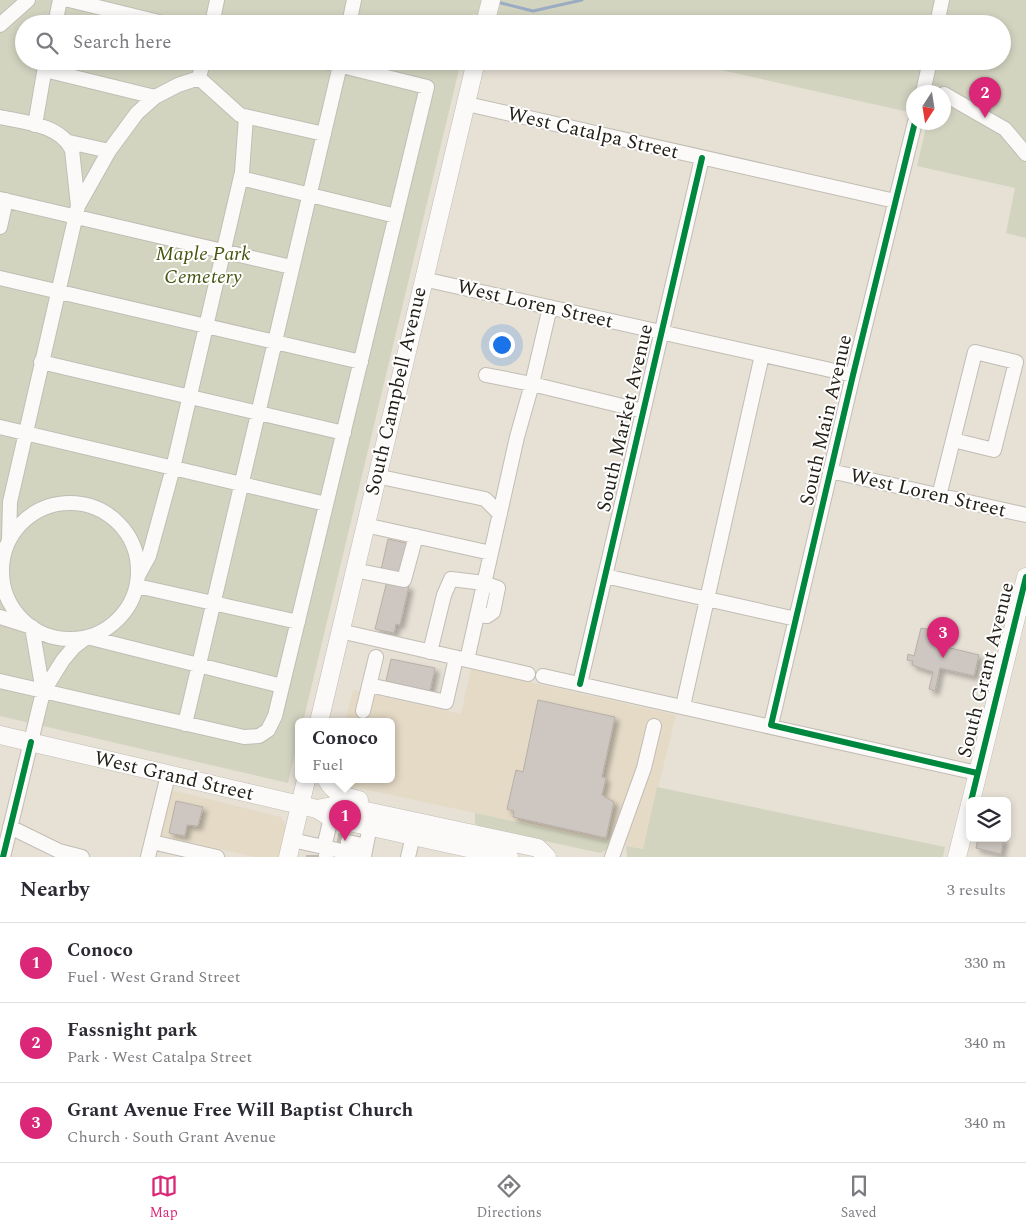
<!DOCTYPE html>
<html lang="en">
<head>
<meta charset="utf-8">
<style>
  :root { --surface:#fff; --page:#f2f2f3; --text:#2b2b33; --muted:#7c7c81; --line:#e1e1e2; --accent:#db2777 }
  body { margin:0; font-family:Spectral,serif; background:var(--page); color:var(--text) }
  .controls { position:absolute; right:15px; bottom:15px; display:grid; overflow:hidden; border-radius:8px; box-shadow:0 2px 8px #0003 }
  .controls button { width:45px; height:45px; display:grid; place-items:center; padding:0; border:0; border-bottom:1px solid var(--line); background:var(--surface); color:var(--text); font:25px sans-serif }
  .compass { position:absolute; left:906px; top:85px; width:45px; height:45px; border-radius:50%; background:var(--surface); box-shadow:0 2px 8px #0003; rotate:192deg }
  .you { position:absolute; left:501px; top:344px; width:18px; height:18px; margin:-12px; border:4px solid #fff; border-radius:50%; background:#1a73e8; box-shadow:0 0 0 8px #1a73e833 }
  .badge { display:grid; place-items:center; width:32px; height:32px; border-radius:50%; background:var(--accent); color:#fff; font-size:16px; font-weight:700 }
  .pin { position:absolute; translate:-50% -41px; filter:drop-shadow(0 1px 2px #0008) }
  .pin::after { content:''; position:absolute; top:26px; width:18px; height:15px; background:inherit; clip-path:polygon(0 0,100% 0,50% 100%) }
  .popup { position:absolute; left:295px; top:718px; width:100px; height:65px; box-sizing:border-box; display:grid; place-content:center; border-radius:8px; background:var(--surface); filter:drop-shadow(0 1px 4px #0005); font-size:16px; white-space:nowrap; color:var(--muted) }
  .popup b { font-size:19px; color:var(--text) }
  .popup::after { content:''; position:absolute; left:50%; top:100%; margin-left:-10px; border:10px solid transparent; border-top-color:var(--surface) }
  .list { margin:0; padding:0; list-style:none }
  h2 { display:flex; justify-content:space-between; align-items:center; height:65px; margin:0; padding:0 20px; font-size:21px }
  h2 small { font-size:16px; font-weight:400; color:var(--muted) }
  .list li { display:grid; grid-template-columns:32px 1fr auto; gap:15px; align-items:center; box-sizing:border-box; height:80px; padding:0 20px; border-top:1px solid var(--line) }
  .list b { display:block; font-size:19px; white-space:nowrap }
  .list p { margin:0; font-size:16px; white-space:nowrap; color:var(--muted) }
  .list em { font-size:16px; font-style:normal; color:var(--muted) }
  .icon { flex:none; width:28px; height:28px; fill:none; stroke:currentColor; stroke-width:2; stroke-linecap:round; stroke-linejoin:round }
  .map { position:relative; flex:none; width:1026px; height:857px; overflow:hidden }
  .search { position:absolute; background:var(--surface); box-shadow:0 2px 8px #0003; left:15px; right:15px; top:15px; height:55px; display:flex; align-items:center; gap:12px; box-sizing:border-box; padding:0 18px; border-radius:28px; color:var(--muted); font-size:19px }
  .sheet { height:305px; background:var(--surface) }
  nav { display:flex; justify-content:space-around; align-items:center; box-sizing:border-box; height:70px; border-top:1px solid var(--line); background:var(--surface); font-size:14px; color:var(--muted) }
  nav a { display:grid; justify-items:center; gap:2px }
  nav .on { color:var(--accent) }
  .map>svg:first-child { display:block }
  .built { fill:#e5dac6 }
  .green { fill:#d2d4c0 }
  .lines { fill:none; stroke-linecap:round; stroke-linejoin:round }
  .stream { stroke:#9aacc2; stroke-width:3 }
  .building { fill:#cec6c0; stroke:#b7afa8; filter:url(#shadow) }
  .minor-tunnel { stroke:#bfb9af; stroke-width:14; stroke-dasharray:14 7; stroke-linecap:butt }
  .minor-casing { stroke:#c2bdb4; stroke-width:16 }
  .major-casing { stroke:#c2bdb4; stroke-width:19 }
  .minor { stroke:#fbfaf9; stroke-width:14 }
  .major { stroke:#fbfaf9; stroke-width:18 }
  .cycleway-casing { stroke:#fff; stroke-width:9 }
  .cycleway { stroke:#00873e; stroke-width:6 }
  .labels { text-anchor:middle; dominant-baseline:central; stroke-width:4; stroke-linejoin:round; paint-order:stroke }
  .street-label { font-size:20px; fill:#231f17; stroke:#fff }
  .park-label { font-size:20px; font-style:italic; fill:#45550f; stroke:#fff }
</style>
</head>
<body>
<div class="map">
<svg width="1026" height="857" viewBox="0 0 1026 857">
  <defs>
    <filter id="shadow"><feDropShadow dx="4" dy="4" stdDeviation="2.5" flood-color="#0004"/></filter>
  </defs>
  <rect width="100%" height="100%" fill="#e6e0d5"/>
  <path class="built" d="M471 669 676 715 643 849 354 787 347 780H391V722H345L353 690 461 714Z
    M175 791 281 817 287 827 281 857H255L158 835 171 792Z"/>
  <path class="green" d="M0 0H1026V238L1006 233 1015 188 917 166 927 123 944 122V92H914L913 113 681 61H1002V24H510L473 14 470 24H24V61H461L303 722H299V738L288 783 0 716Z
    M657 787 945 847 943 857H627L626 846 643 849Z
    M475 813 610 842 609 848 601 853 479 827 475 823Z"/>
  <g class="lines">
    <path class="stream" d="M497 2 533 11 582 0"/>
  </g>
  <path class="building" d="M388 539 410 544 403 575 381 570Z
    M387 581 409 586 400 625 396 624 394 633 375 629Z
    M921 628 937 631 934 644 979 655 974 676 940 668 935 691 929 689 933 672 912 665 913 661 907 660 908 654 914 656Z
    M391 659 435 668 430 691 386 681Z
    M538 700 615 717 602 777 606 778 602 795 614 802 606 838 513 817 514 811 507 809 516 770 523 772Z
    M176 801 203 807 198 826 187 825 185 836 169 833Z
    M978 838H1004L1001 854 976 848Z"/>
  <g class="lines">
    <path class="minor-tunnel" d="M337 840 348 842
      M313 857V855"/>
    <defs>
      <path id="minor" d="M69 0 167 24
        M55 24 60 0
        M212 24 217 0
        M349 24 354 0
        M937 24 942 0
        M0 25 28 0
        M45 70 155 97
        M199 78 240 115 324 134
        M199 78 203 61
        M923 92 930 61
        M944 94 1005 129 1026 154
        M467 104 895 201
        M0 117C24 122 61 125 72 150L78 206
        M35 125 46 61
        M69 142 109 151
        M241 178 396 216
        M0 199 291 267
        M0 227 6 200
        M0 278 361 362
        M423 279 853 375
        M550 307 532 384 643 411
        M41 362 344 433
        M0 427 326 504
        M830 471 1026 515
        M376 476 485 499 500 514
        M939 496 975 352 1016 362 994 450 953 440
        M2 571a68 68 0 1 1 136 0a68 68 0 1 1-136 0Z
        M365 525 491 553
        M9 540 10 502 78 206 109 151 137 113 155 97 178 85 199 78
        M354 570 404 580 416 536
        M138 576 149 556 173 468 242 172 246 117
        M605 576 796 619
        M137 586 298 622
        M0 617 32 627 43 692
        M340 631 528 674
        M430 652 444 595 451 579 484 583 498 588 493 612 487 616 477 615
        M467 660 517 437 532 384 486 375
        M543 676 977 773
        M0 681 244 737 259 736 268 730 275 716 427 87 322 61
        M580 684 702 158
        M369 685 446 702 456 658
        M683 706 762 355
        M363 711 376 657
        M185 724 341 61
        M771 725 853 375 915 122
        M10 827 59 851 82 857
        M292 840 328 848 326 856
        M152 842 217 857
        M348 842 366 846
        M324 847 331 818
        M328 848 364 856 370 826
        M3 857 43 692 63 660 74 647 87 637 282 686
        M148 857 168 775
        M408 857 413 836
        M612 857 644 768 654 726"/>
      <path id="major" d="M485 24 491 0
        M319 722 476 61
        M0 735 317 809 331 818 509 857
        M327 780C334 793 345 797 359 800
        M971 801 1026 577
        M317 809 338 805 538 848 547 857
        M288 857 306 780
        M957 857 970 805"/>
    </defs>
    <use href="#minor" class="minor-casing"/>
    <use href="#major" class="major-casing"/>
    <use href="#minor" class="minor"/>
    <use href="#major" class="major"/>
    <defs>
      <path id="cycleway" d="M915 122 853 375 771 725 977 773
        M580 684 702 158
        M971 801 1026 577
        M3 857 31 742"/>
    </defs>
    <use href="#cycleway" class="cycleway-casing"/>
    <use href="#cycleway" class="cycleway"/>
  </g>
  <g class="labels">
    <g class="street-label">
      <text transform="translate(593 133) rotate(13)">West Catalpa Street</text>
      <text transform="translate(535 304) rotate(13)">West Loren Street</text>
      <text transform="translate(396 391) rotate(-77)">South Campbell Avenue</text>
      <text transform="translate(625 418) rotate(-77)">South Market Avenue</text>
      <text transform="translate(826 420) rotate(-77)">South Main Avenue</text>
      <text transform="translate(928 493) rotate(13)">West Loren Street</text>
      <text transform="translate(986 670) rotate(-76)">South Grant Avenue</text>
      <text transform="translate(174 776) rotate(13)">West Grand Street</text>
    </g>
    <g class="park-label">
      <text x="203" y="254">Maple Park<tspan x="203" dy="23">Cemetery</tspan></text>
    </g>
  </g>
</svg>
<div class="controls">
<button><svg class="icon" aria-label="layers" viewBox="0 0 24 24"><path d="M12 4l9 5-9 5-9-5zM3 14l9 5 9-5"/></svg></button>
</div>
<svg class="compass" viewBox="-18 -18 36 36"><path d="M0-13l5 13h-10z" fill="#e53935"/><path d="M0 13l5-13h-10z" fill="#7c7c81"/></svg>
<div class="you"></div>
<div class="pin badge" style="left:345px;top:841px">1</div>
<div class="popup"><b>Conoco</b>Fuel</div>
<div class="pin badge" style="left:985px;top:118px">2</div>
<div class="pin badge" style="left:943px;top:658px">3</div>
<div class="search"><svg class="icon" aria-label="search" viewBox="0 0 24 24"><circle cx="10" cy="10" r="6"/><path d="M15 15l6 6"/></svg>Search here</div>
</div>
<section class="sheet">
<h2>Nearby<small>3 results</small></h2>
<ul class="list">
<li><span class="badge">1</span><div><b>Conoco</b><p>Fuel · West Grand Street</p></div><em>330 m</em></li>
<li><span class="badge">2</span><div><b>Fassnight park</b><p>Park · West Catalpa Street</p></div><em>340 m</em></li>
<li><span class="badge">3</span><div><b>Grant Avenue Free Will Baptist Church</b><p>Church · South Grant Avenue</p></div><em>340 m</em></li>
</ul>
</section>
<nav>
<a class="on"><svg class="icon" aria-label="map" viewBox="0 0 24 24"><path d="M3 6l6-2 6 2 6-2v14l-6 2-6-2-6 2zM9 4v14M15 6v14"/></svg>Map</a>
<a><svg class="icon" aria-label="directions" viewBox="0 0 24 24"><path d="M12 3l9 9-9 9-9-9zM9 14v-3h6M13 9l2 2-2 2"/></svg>Directions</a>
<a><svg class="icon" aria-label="saved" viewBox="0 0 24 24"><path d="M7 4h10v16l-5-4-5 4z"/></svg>Saved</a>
</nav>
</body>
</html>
